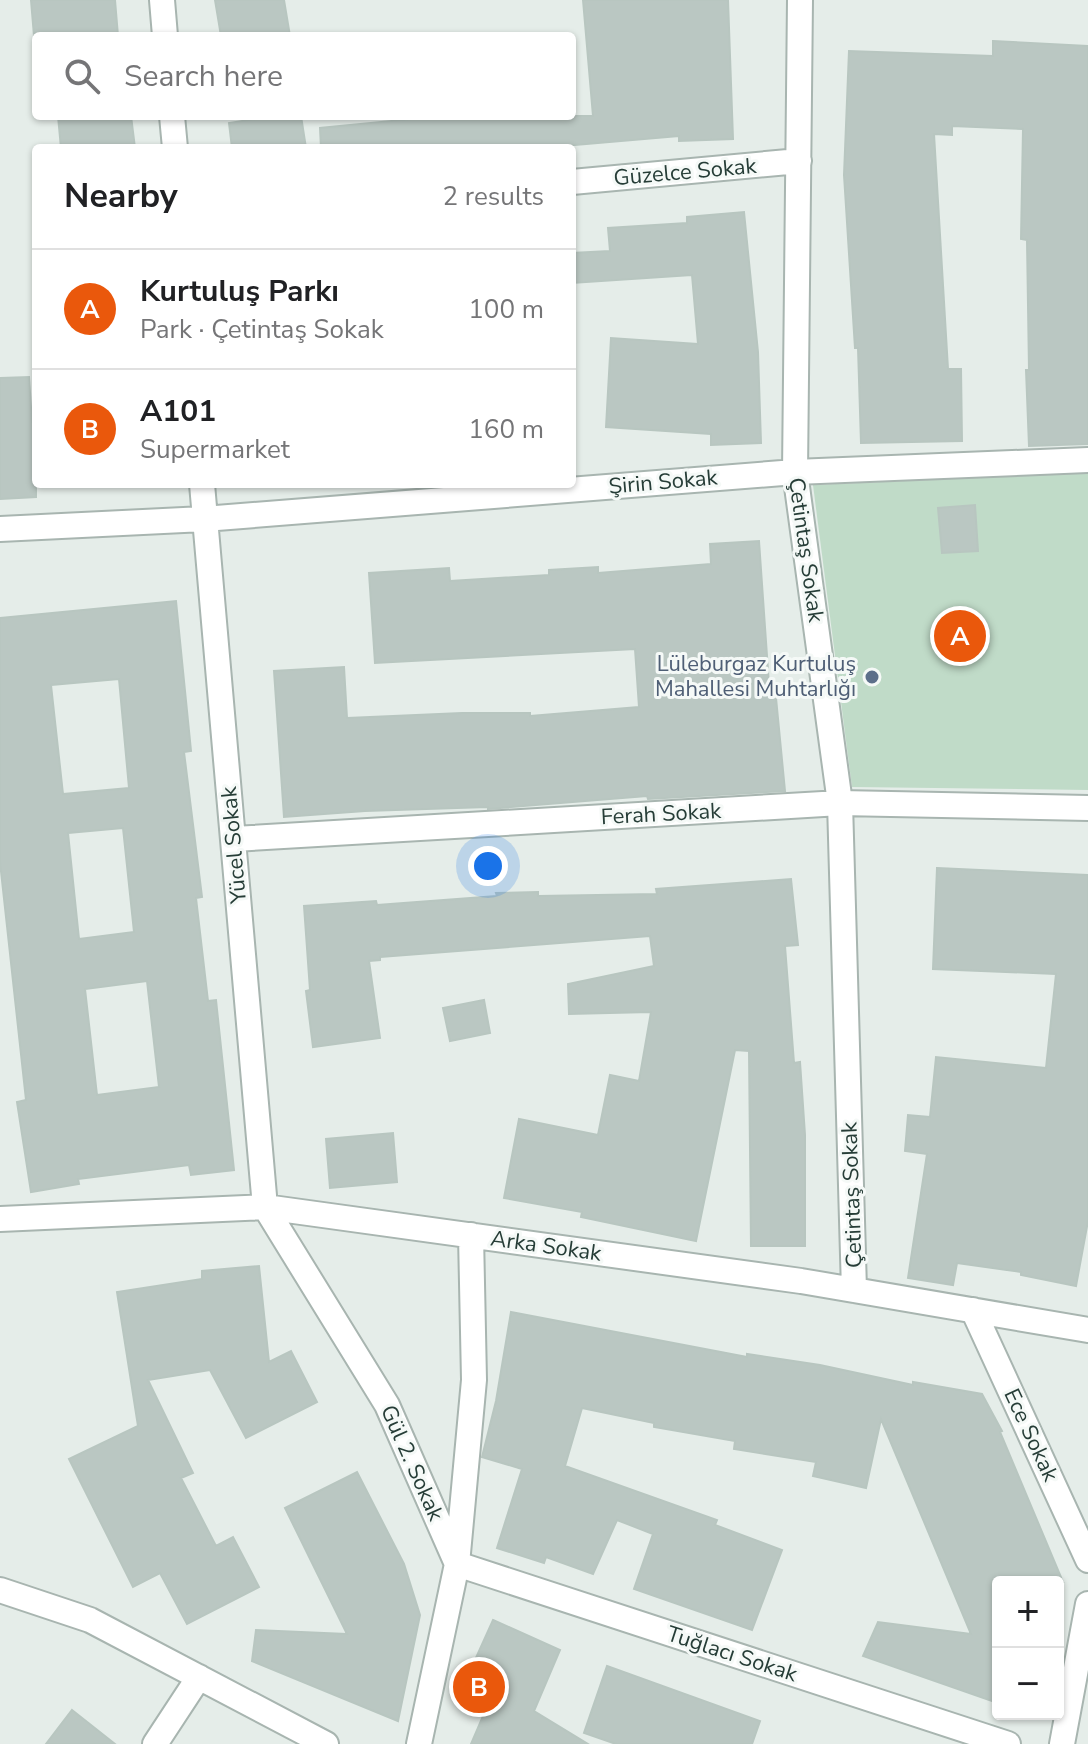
<!DOCTYPE html>
<html lang="en">
<head>
<meta charset="utf-8">
<style>
  :root { --surface:#fff; --page:#f2f2f2; --text:#202124; --muted:#757577; --line:#e0e0e0; --accent:#ea580c }
  body { margin:0; font-family:"Nunito Sans",sans-serif; background:var(--page); color:var(--text) }
  .controls { position:absolute; right:24px; bottom:24px; display:grid; overflow:hidden; border-radius:8px; box-shadow:0 2px 6px #0004 }
  .controls button { width:72px; height:72px; display:grid; place-items:center; padding:0; border:0; border-bottom:2px solid var(--line); background:var(--surface); color:var(--text); font:40px sans-serif }
  .you { position:absolute; left:488px; top:866px; width:28px; height:28px; margin:-20px; border:6px solid #fff; border-radius:50%; background:#1a73e8; box-shadow:0 0 0 12px #1a73e833 }
  .badge { display:grid; place-items:center; width:52px; height:52px; border-radius:50%; background:var(--accent); color:#fff; font-size:26px; font-weight:700 }
  .pin { position:absolute; translate:-50% -50%; border:4px solid #fff; box-shadow:0 2px 8px #0006 }
  .list { margin:0; padding:0; list-style:none }
  h2 { display:flex; justify-content:space-between; align-items:center; height:104px; margin:0; padding:0 32px; font-size:34px }
  h2 small { font-size:26px; font-weight:400; color:var(--muted) }
  .list li { display:grid; grid-template-columns:52px 1fr auto; gap:24px; align-items:center; box-sizing:border-box; height:120px; padding:0 32px; border-top:2px solid var(--line) }
  .list b { display:block; font-size:30px; white-space:nowrap }
  .list p { margin:0; font-size:26px; white-space:nowrap; color:var(--muted) }
  .list em { font-size:26px; font-style:normal; color:var(--muted) }
  .icon { flex:none; width:44px; height:44px; fill:none; stroke:currentColor; stroke-width:2; stroke-linecap:round; stroke-linejoin:round }
  .map { position:relative; flex:none; width:1088px; height:1744px; overflow:hidden }
  .search { position:absolute; background:var(--surface); box-shadow:0 2px 6px #0004; left:32px; top:32px; width:544px; height:88px; display:flex; align-items:center; gap:20px; box-sizing:border-box; padding:0 28px; border-radius:8px; color:var(--muted); font-size:30px }
  .panel { position:absolute; background:var(--surface); box-shadow:0 2px 6px #0004; left:32px; top:144px; width:544px; height:344px; border-radius:8px }
  .map>svg:first-child { display:block }
  .green { fill:#c0dbc8 }
  .building { fill:#bac7c2; stroke:#b8c6c0; stroke-width:2; fill-rule:evenodd }
  .lines { fill:none; stroke-linecap:round; stroke-linejoin:round }
  .minor-casing { stroke:#a8b5b0; stroke-width:28 }
  .minor { stroke:#fff; stroke-width:24 }
  .service-dot { fill:#5c6f8a; stroke:#f5f9f7; stroke-width:3 }
  .labels { text-anchor:middle; dominant-baseline:central; stroke-width:6; stroke-linejoin:round; paint-order:stroke }
  .street-label { font-size:22px; fill:#263d37; stroke:#f5f9f7 }
  .service-label { font-size:22px; fill:#4e5e75; stroke:#f5f9f7; text-anchor:end }
</style>
</head>
<body>
<div class="map">
<svg width="1088" height="1744" viewBox="0 0 1088 1744">
  <rect width="100%" height="100%" fill="#e5ede9"/>
  <path class="green" d="M1088 473V790L852 787 813 485Z"/>
  <path class="building" d="M31 0H115L118 36H34Z
    M215 0H284L290 36H221Z
    M583 0H728L733 139 679 141V136L563 146V148H321L320 128 412 119 411 116H593Z
    M993 41 1088 46V444L1029 446 1026 370H1029L1027 240 1021 239 1023 129 952 126V135L934 134 948 369H961L962 441 861 443 858 348H855L844 175 849 51 993 56Z
    M58 116H131L135 148H61Z
    M273 116H301L306 148H232L229 123Z
    M744 212 758 352 761 443 711 445V434L606 427 611 338 698 344 692 275 572 283V253L610 251 608 228 687 223V217Z
    M29 377 32 422H36V497L0 499V378Z
    M975 505 978 551 942 553 938 508Z
    M759 541 770 699 776 698 785 791 648 799 647 796 488 809V807L365 811 284 817 274 671 344 667 347 718 462 713H530V716L639 707 635 649 375 663 369 573 449 568 450 581 549 575V570L598 567V573L711 564 710 544Z
    M176 601 191 751 184 752 202 897 196 898 208 1001 216 1000 234 1170 191 1175 189 1165 78 1179 79 1184 31 1192 17 1102 26 1100 0 862V618ZM119 679 129 788 63 794 51 685ZM123 828 134 932 79 939 68 833ZM147 981 159 1087 97 1095 85 989Z
    M937 868 1088 875V1221L1076 1286 1021 1275V1272L957 1263 953 1285 908 1278 927 1154 905 1151 908 1115 930 1117 936 1057 1046 1068 1056 974 933 969Z
    M791 879 798 945 785 946 794 1063 800 1062 805 1135V1246H751L749 1051 735 1050 696 1241 581 1217 582 1212 504 1198 519 1119 598 1135 610 1075 639 1081 651 1012 569 1014 568 984 654 966 650 936 380 957V960L369 961 380 1038 313 1047 306 991 310 990 304 906 376 901 377 905 497 896 496 893 538 892V896L657 894 656 889Z
    M484 1000 490 1033 450 1041 443 1008Z
    M393 1133 397 1182 330 1188 326 1139Z
    M259 1266 269 1362 291 1351 317 1402 246 1438 210 1370 148 1380 193 1473 181 1478 216 1546 233 1537 259 1587 187 1624 160 1573 133 1587 69 1459 138 1426 117 1292 202 1279V1271Z
    M511 1312 747 1357V1354L820 1365 913 1385V1382L982 1394 1002 1431 1000 1432 1063 1582H998V1703L863 1656 878 1622 971 1634 881 1419 866 1488 813 1476 816 1462 734 1449 735 1441 654 1427V1423L582 1408 565 1466 717 1520 715 1525 782 1550 752 1630 634 1589 653 1534 617 1520 593 1574 546 1557 544 1563 497 1548 522 1469 482 1457 496 1401Z
    M357 1472 404 1564 420 1615 398 1721 252 1661 256 1630 347 1634 285 1508Z
    M493 1620 560 1650 534 1711 588 1744H471L502 1672 475 1660Z
    M607 1666 760 1721 752 1744H616L584 1733Z
    M72 1710 115 1744H46Z"/>
  <g class="lines">
    <defs>
      <path id="minor" d="M162 0 165 36
        M800 0 795 472 840 803 854 1290
        M172 116 175 148
        M572 182 799 161
        M202 484 265 1207 387 1405 457 1564
        M0 529 204 519 795 472 1088 460
        M234 839 840 803 1088 808
        M0 1219 265 1207 801 1281 1088 1330
        M973 1310 1088 1560
        M457 1564 1008 1744
        M0 1590 90 1620 326 1744
        M155 1744 199 1677
        M419 1744 457 1564 474 1380 471 1235
        M1062 1744 1088 1604"/>
    </defs>
    <use href="#minor" class="minor-casing"/>
    <use href="#minor" class="minor"/>
  </g>
  <circle class="service-dot" cx="872" cy="677" r="8"/>
  <g class="labels">
    <g class="street-label">
      <text transform="translate(685 172) rotate(-5)">Güzelce Sokak</text>
      <text transform="translate(663 482) rotate(-5)">Şirin Sokak</text>
      <text transform="translate(806 550) rotate(82)">Çetintaş Sokak</text>
      <text transform="translate(661 814) rotate(-3)">Ferah Sokak</text>
      <text transform="translate(234 845) rotate(-95)">Yücel Sokak</text>
      <text transform="translate(852 1195) rotate(-92)">Çetintaş Sokak</text>
      <text transform="translate(546 1246) rotate(8)">Arka Sokak</text>
      <text transform="translate(1031 1435) rotate(65)">Ece Sokak</text>
      <text transform="translate(412 1463) rotate(66)">Gül 2. Sokak</text>
      <text transform="translate(732 1654) rotate(18)">Tuğlacı Sokak</text>
    </g>
    <g class="service-label">
      <text x="856" y="664">Lüleburgaz Kurtuluş<tspan x="856" dy="25">Mahallesi Muhtarlığı</tspan></text>
    </g>
  </g>
</svg>
<div class="controls">
<button>+</button>
<button>−</button>
</div>
<div class="you"></div>
<div class="pin badge" style="left:960px;top:636px">A</div>
<div class="pin badge" style="left:479px;top:1687px">B</div>
<div class="search"><svg class="icon" aria-label="search" viewBox="0 0 24 24"><circle cx="10" cy="10" r="6"/><path d="M15 15l6 6"/></svg>Search here</div>
<section class="panel">
<h2>Nearby<small>2 results</small></h2>
<ul class="list">
<li><span class="badge">A</span><div><b>Kurtuluş Parkı</b><p>Park · Çetintaş Sokak</p></div><em>100 m</em></li>
<li><span class="badge">B</span><div><b>A101</b><p>Supermarket</p></div><em>160 m</em></li>
</ul>
</section>
</div>
</body>
</html>
